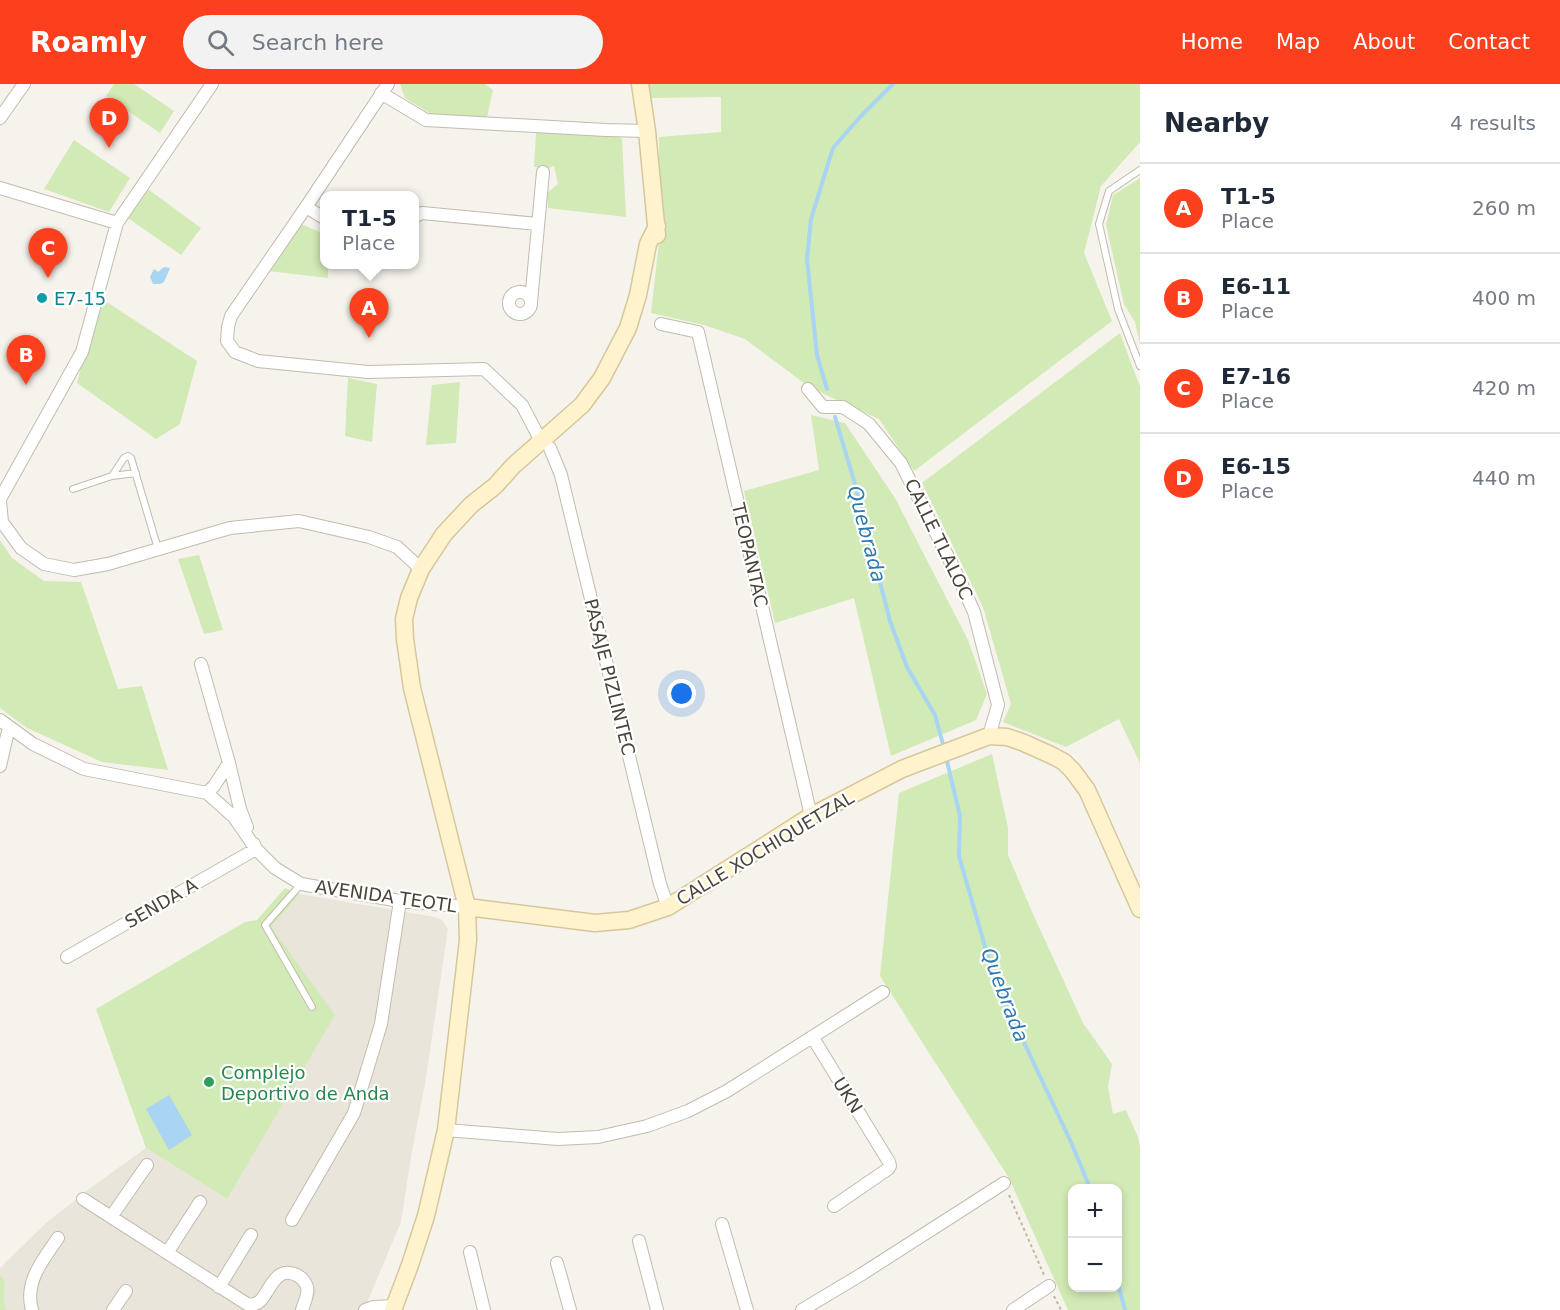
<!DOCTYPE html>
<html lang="en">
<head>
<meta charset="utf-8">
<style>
  :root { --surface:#fff; --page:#f2f2f3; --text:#1f2937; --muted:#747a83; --line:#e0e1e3; --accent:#fc3f1d }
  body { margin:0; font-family:"DejaVu Sans",sans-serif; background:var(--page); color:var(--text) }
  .controls { position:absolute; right:18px; bottom:18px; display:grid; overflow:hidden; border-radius:12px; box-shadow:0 3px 9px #0003 }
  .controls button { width:54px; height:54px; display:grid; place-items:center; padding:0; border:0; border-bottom:2px solid var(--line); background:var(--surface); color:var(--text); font:30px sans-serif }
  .you { position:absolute; left:682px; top:610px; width:21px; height:21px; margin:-15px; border:4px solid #fff; border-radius:50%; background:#1a73e8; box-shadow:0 0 0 9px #1a73e833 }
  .badge { display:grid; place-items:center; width:39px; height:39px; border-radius:50%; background:var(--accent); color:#fff; font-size:20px; font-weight:700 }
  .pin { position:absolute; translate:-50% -50px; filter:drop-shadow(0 2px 3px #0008) }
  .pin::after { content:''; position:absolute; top:32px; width:21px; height:18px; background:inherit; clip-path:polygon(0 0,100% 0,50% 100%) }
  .popup { position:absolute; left:320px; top:107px; width:99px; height:78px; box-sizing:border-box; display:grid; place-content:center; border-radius:12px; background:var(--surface); filter:drop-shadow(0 2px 4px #0005); font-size:20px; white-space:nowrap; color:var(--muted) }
  .popup b { font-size:22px; color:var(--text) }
  .popup::after { content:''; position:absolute; left:50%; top:100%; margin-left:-12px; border:12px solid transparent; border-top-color:var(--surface) }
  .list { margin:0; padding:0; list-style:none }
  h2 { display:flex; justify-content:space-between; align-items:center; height:78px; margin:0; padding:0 24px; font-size:26px }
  h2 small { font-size:20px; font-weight:400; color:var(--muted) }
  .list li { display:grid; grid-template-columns:39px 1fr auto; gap:18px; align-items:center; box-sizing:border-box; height:90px; padding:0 24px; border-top:2px solid var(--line) }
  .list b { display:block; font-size:22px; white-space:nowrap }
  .list p { margin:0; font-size:20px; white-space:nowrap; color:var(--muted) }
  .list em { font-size:20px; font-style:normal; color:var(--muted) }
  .icon { flex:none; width:33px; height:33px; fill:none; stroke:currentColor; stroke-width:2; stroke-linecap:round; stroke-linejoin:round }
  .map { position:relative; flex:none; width:1140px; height:1226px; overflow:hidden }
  header { display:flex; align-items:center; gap:36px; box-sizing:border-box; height:84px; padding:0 30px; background:var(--accent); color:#fff }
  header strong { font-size:28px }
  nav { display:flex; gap:33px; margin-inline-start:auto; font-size:21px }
  .search { width:420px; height:54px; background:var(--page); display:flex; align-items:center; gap:15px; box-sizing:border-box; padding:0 21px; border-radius:33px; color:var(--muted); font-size:22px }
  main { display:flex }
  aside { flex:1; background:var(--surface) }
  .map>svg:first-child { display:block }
  .residential { fill:#eae5da }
  .green { fill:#d2eab5; fill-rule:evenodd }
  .water { fill:#a9d4f2 }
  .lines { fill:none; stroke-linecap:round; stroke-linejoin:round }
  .stream { stroke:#a9d4f2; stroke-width:4 }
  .service-casing { stroke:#c2bbae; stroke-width:8 }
  .minor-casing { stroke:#c2bbae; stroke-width:14 }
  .secondary-casing { stroke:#d6c79b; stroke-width:19 }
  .path { stroke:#c4b79f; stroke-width:2; stroke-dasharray:3 3; stroke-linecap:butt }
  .service { stroke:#fff; stroke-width:6 }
  .minor { stroke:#fff; stroke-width:12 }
  .secondary { stroke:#fff3cd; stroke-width:16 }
  .culture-dot { fill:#0f9aa8; stroke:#fff; stroke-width:2 }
  .leisure-dot { fill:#2e9e5b; stroke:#fff; stroke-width:2 }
  .labels { text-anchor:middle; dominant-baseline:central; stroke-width:4.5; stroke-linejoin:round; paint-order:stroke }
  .culture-label { font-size:18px; fill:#0d838f; stroke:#fff; text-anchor:start }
  .street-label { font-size:18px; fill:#4b4439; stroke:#fff }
  .leisure-label { font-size:18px; fill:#27864d; stroke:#fff; text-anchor:start }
  .water-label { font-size:20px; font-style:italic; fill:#2e7ab2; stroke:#fff }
</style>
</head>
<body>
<header>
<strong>Roamly</strong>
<div class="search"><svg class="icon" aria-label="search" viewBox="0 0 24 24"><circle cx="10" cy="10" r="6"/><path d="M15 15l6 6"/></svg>Search here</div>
<nav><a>Home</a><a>Map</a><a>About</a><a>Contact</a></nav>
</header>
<main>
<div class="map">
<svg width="1140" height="1226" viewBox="0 0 1140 1226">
  <rect width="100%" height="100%" fill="#f6f3ec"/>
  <path class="residential" d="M300 810 435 833 442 836 448 845 425 1000 412 1067 401 1138 364 1226H6L4 1214 5 1197 0 1191V1184L46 1139 93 1102 146 1064 227 1115 271 843Z"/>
  <path class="green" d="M114 0H134L174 27 160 49 106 12Z
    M400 0H485L493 6 487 33 431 30 405 14Z
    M649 0H1140V58L1101 102 1084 169 1112 237 914 387 879 335 826 311 804 299 745 255 704 241 651 229 660 149 659 53 721 48V13L650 14Z
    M536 49 616 50 622 55 626 133 548 124 547 109 558 100 554 82 548 84 534 83Z
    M74 56 130 94 109 128 44 105Z
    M1140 94V260L1135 238 1124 220 1106 141 1113 111Z
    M145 103 201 144 181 171 125 132Z
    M301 140 324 150V180L328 181V194L268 187Z
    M99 213 197 277 180 340 156 355 77 299Z
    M1120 249 1140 303V679L1119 635 1066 663 1003 638 1011 620 983 523 922 399Z
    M348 294 377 300 372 358 345 352Z
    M460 298 456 359 426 361 432 301Z
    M811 331 845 339 895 414 968 556 987 610 976 636 891 672 854 514 775 539 744 407 819 386Z
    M0 456 12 474 44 497 81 498 118 605 142 602 168 686 102 678 27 644 0 624Z
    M199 471 223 546 204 550 178 475Z
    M992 670 1008 744V771L1033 830 1083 939 1112 980 1108 1003 1113 1030 1126 1026 1138 1053 1140 1065V1226H1068L1009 1094 880 892 899 709ZM1072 1104H1118V1204H1072Z
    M285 804 300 810 271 843 335 931 227 1115 146 1064 96 925 245 838 257 836Z
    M0 1191 5 1197 4 1214 6 1226H0Z"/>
  <path class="water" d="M164 183 170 184 164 198 160 200H153L150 193 154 185 158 188Z
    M169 1011 192 1051 169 1066 146 1025Z"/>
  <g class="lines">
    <path class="stream" d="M827 305 817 271 807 175 811 135 833 64 860 33 893 0
      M835 333 854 397 890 537 907 583 935 631 944 664
      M946 673 960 732 959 772 995 897 1071 1058 1090 1104
      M1118 1200 1125 1226"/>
    <defs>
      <path id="service" d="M1140 86 1109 107 1099 140 1118 225 1140 282
        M112 392 136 389
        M73 405 112 392 124 374 128 372 131 374 158 465
        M301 800 265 841 312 923"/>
      <path id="minor" d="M388 0 306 123 231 232 228 243 227 257 235 268 258 277 368 288 484 285 522 321 541 357
        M381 9 426 36 606 46 647 47
        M0 34 24 0
        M0 104 117 139
        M306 123 324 134
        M414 133 422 129 538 140
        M509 219a11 11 0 1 1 22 0a11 11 0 1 1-22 0Z
        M531 218 543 88
        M661 240 698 248 811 732
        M808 305 823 323H843L869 340 901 379 960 497 974 528 998 621 989 652
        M550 364 561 391 660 800 668 823
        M0 415 82 268 117 139 212 0
        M0 417 2 438 21 464 44 480 74 486 108 480 230 444 299 437 369 453 397 463 421 485
        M201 580 229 679 214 702 207 709
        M0 636 33 660 84 685 207 709 234 733 256 765 275 784 301 800 400 817 467 823
        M229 679 240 725 247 743
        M0 682 9 643
        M67 873 256 765 254 760
        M813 954 889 1078 890 1082 888 1085 834 1122
        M446 1046 558 1055 598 1053 647 1042 688 1027 727 1007 883 908
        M83 1115 247 1220C252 1221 256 1221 260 1217 270 1207 275 1183 294 1190 300 1192 305 1197 307 1203 309 1210 304 1219 302 1226
        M111 1133 147 1081
        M292 1136 354 1029 381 940 400 817
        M722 1140 747 1226
        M639 1157 657 1226
        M470 1168 484 1226
        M167 1169 200 1118
        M557 1179 570 1226
        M219 1203 251 1151
        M32 1226C24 1198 43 1176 58 1154
        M113 1226 126 1207
        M365 1226 373 1223 394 1222
        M802 1226 862 1190 1004 1099
        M1013 1226 1049 1202"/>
      <path id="secondary" d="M640 0 647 47 657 151
        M467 823 595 839 629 836 668 823 811 732 902 685 989 652 1007 653 1022 658 1053 672 1064 678 1073 687 1087 706 1140 825
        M393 1226 410 1181 426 1132 446 1046 468 856 467 823 412 604 405 555 404 535 409 514 421 485 444 450 471 421 495 402 513 382 582 321 602 294 628 244 638 211 648 160 657 142"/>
    </defs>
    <use href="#service" class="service-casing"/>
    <use href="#minor" class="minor-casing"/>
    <use href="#secondary" class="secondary-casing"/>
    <path class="path" d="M1009 1111 1044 1191
      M1054 1212 1061 1226"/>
    <use href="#service" class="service"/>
    <use href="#minor" class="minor"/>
    <use href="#secondary" class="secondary"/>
  </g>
  <circle class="culture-dot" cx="42" cy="214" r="6"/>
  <circle class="leisure-dot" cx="209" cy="998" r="6"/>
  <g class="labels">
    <g class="culture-label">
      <text x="54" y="214">E7-15</text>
    </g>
    <g class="street-label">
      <text transform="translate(939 455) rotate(64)">CALLE TLALOC</text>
      <text transform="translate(750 471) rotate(77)">TEOPANTAC</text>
      <text transform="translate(610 593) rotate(76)">PASAJE PIZLINTEC</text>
      <text transform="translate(765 764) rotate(-31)">CALLE XOCHIQUETZAL</text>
      <text transform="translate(386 812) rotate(8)">AVENIDA TEOTL</text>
      <text transform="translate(161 819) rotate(-30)">SENDA A</text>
      <text transform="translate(848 1011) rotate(58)">UKN</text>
    </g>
    <g class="leisure-label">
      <text x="221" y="988">Complejo<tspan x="221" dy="21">Deportivo de Anda</tspan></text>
    </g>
    <g class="water-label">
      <text transform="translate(867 450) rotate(75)">Quebrada</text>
      <text transform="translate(1005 911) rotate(69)">Quebrada</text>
    </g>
  </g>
</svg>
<div class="controls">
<button>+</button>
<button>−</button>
</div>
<div class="you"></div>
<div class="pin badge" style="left:369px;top:254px">A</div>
<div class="popup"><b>T1-5</b>Place</div>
<div class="pin badge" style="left:26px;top:301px">B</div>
<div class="pin badge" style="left:48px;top:194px">C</div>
<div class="pin badge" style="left:109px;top:64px">D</div>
</div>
<aside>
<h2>Nearby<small>4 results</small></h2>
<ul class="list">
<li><span class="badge">A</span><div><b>T1-5</b><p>Place</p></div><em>260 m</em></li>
<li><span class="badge">B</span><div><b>E6-11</b><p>Place</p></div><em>400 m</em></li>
<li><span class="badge">C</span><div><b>E7-16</b><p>Place</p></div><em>420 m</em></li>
<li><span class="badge">D</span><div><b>E6-15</b><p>Place</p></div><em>440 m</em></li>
</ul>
</aside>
</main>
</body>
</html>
